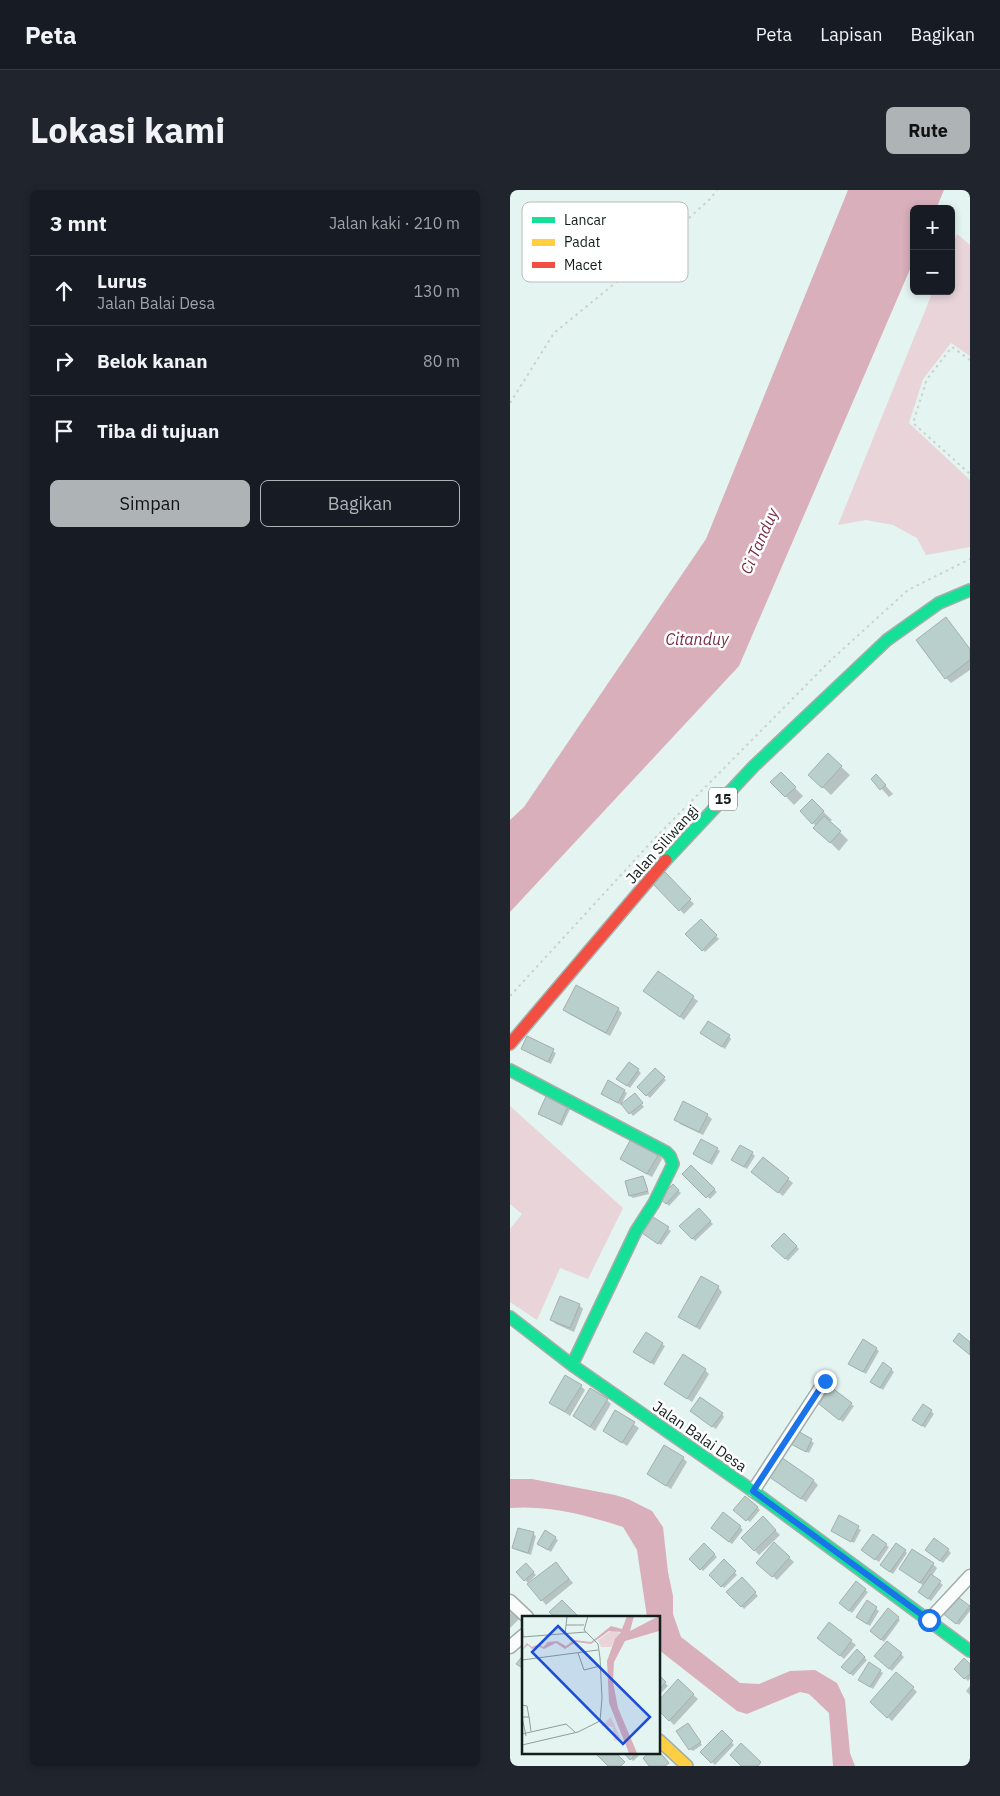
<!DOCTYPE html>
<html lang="id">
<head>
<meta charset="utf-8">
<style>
  :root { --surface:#171b24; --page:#20242c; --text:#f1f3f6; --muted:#9ea1a6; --line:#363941; --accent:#aeb4b5 }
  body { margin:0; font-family:"IBM Plex Sans",sans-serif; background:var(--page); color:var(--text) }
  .controls { position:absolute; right:15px; top:15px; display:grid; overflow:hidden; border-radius:8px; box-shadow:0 2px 8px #0003 }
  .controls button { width:45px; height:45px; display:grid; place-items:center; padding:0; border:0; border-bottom:1px solid var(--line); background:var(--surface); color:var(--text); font:25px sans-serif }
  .stop { position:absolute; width:15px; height:15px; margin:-11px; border:4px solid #1a73e8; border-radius:50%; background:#fff }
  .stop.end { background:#1a73e8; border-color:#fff; box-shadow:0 1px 5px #0008 }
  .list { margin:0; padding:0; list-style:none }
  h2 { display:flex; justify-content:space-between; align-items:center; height:65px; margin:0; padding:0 20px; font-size:21px }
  h2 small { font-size:16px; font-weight:400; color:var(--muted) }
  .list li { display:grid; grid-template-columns:32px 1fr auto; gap:15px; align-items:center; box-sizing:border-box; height:70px; padding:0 20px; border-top:1px solid var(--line) }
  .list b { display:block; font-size:19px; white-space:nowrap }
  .list p { margin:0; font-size:16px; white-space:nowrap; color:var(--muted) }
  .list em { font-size:16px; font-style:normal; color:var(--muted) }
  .actions { display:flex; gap:10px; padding:15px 20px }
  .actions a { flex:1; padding:11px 0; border:1px solid var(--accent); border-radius:8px; text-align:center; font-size:18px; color:var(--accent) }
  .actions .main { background:var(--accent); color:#111 }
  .icon { flex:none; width:28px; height:28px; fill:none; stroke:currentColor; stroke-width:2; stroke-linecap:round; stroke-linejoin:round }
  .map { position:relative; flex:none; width:460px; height:1576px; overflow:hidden; border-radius:8px }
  header { display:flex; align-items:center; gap:30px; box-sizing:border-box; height:70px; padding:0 25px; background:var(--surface); border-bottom:1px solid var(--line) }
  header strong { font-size:24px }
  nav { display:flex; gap:28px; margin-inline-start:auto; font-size:18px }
  .intro { display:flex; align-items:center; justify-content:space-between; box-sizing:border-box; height:120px; padding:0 30px }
  h1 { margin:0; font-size:35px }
  .button { padding:12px 22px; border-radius:8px; background:var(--accent); color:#111; font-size:18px; font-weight:700 }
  main { display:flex; gap:30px; padding:0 30px }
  aside { flex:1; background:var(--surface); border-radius:8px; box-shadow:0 2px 8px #0003 }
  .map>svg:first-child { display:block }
  .green { fill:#e8d4d9 }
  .water { fill:#d8afbb }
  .shadow { fill:#0003 }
  .building { fill:#b8cfcb; stroke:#a4b0ad }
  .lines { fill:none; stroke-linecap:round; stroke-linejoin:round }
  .street-casing { stroke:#a2aeab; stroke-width:15 }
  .fast-casing { stroke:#a2aeab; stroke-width:14 }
  .slow-casing { stroke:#a2aeab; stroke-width:14 }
  .jam-casing { stroke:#a2aeab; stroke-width:14 }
  .path { stroke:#ccd1d0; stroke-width:2; stroke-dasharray:2.5 4; stroke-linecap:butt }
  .street { stroke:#fbfdfd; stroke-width:12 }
  .fast { stroke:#16e098; stroke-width:11 }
  .slow { stroke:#ffcf43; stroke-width:11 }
  .jam { stroke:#f24e42; stroke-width:11 }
  .route { stroke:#1a73e8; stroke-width:6 }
  .labels { text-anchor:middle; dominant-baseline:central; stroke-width:5; stroke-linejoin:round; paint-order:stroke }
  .shield { fill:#fff; stroke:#5a615f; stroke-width:1 }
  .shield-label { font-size:14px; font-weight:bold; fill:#131d1b }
  .street-label { font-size:15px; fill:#131d1b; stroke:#fff }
  .water-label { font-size:16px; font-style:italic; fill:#792b46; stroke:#fff }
  .inset-road { fill:none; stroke:#909e9b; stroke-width:1 }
  .view { fill:#1d4ed8; fill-opacity:0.15; stroke:#1d4ed8; stroke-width:2.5 }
  .inset-edge { fill:none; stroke:#131d1b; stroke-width:2.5 }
  .key { fill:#fff; stroke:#b8bbbb; stroke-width:1 }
  .key-label { font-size:14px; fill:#131d1b }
</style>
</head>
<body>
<header>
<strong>Peta</strong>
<nav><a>Peta</a><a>Lapisan</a><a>Bagikan</a></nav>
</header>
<div class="intro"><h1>Lokasi kami</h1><a class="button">Rute</a></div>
<main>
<aside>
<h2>3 mnt<small>Jalan kaki · 210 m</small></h2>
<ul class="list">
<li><svg class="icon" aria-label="ahead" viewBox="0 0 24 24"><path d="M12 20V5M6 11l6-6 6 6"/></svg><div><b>Lurus</b><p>Jalan Balai Desa</p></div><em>130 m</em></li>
<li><svg class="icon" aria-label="right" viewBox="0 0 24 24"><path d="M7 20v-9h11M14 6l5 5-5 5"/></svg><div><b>Belok kanan</b></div><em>80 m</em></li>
<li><svg class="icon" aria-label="arrive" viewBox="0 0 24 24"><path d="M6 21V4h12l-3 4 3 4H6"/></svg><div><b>Tiba di tujuan</b></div></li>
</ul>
<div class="actions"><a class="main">Simpan</a><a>Bagikan</a></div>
</aside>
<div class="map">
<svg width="460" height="1576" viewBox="0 0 460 1576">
  <rect width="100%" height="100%" fill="#e4f4f0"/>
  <path class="green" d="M447 44 460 55V166L441 153 413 189 399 233 460 290V357L416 365 407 348 383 335 356 330 328 335 423 101H441V58Z
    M0 916 113 1018 78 1089 50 1078 27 1130 0 1112V1039L12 1024 0 1014Z"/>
  <path class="water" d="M338 0H434L426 19H404V70L229 476 0 722V630L14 617 196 349Z
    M0 1289H22L105 1305 118 1309 142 1321 153 1337 158 1382 163 1406V1424L171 1447 230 1493 249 1494 280 1481 305 1480 327 1493 335 1510 340 1563 345 1576H323L319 1523 299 1504 290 1502 237 1524 227 1521 149 1460V1427H137L127 1360 113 1337C76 1325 40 1315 0 1318Z"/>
  <path class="shadow" d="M436 429 460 459V480L441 493 436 488Z
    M318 565 340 585 321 605 300 585Z
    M271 584 293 606 284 615 262 592Z
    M363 589 374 594 383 604 379 607Z
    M302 611 322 630 320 632 338 650 329 661 305 638 306 636 291 621Z
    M155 684 184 714 174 724 145 694Z
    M191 731 209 749 195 762 177 744Z
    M148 782 188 811 174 830 135 801Z
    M54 819H108L112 823 100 846 59 824Z
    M195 845 219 846 221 849 215 859Z
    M18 848 46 863 41 874 12 859Z
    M128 880 131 883 120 898 111 891Z
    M145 880 156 890 140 908 128 897Z
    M114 901 117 903 111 915 92 904Z
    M127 908 134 917 123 926 113 914Z
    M61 917 52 936 29 924Z
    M197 925 202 929 193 945 170 934 166 930Z
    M207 959 210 961 202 975 184 964Z
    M242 963 245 966 237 979 225 972Z
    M148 965 152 969 142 987 116 973 112 968Z
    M253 969 283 993 273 1006 247 986Z
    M181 977 207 1002 200 1009 174 984Z
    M133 987 135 990 139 1004 123 1008 120 1006Z
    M163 996 171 1003 159 1016 151 1008Z
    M189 1020 203 1034 185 1051 171 1036Z
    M140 1026 161 1041 151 1055 133 1043Z
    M274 1044 289 1059 278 1071 263 1056Z
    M208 1097 212 1102 190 1140 169 1126Z
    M69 1115 73 1119 64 1142 46 1134 41 1130Z
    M136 1144 155 1156 144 1175 128 1164Z
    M354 1151 369 1161 356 1184 343 1176Z
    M373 1174 384 1182 373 1200 364 1194Z
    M195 1180 199 1184 182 1212 156 1194Z
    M71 1196 75 1200 60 1226 40 1212Z
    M97 1210 101 1214 85 1241 64 1226Z
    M341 1214 344 1216 333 1232 313 1217Z
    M421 1221 424 1224 415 1238 407 1232Z
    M106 1222 129 1238 117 1256 94 1240Z
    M184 1224H212L214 1227 206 1239Z
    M287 1242 304 1253 299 1263 283 1255Z
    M173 1268 177 1272 161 1299 138 1284Z
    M260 1286 303 1290 308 1295 296 1312Z
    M247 1317 250 1320 240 1332 225 1320Z
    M329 1327 351 1340 344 1353 322 1341Z
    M253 1328 270 1345 249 1365 233 1348Z
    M230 1337 233 1340 222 1354 205 1341Z
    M23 1344 26 1346 21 1365 6 1360 4 1358Z
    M45 1348 48 1350 41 1362 29 1354Z
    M264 1354 284 1372 267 1390 248 1373Z
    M194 1355 207 1367 193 1381 181 1369Z
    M376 1355 379 1357 369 1372 356 1363Z
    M438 1360 441 1363 433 1373 419 1362Z
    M395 1361 397 1363 383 1384 374 1378Z
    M214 1371 227 1385 214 1398 200 1385Z
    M423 1374 427 1378 422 1386 433 1395 421 1411 412 1404 414 1396 390 1379Z
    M16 1375 26 1385 18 1393 8 1382Z
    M50 1378 63 1393 36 1415 19 1394Z
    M232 1389 248 1406 234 1419 218 1402Z
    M355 1400 358 1402 342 1423 333 1416Z
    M446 1406 460 1418V1421L449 1435 436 1425Z
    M357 1412 369 1421 360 1436 350 1430Z
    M0 1421 9 1429 0 1438Z
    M388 1428 390 1430 374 1452 364 1444Z
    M319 1434 346 1455 334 1469 313 1452Z
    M347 1461 357 1470 343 1486 333 1477Z
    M391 1464 394 1467 382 1481 368 1469Z
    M460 1476V1489L458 1491 446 1479Z
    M370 1481 373 1483 363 1499 352 1492Z
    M149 1487 158 1496 149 1505Z
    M168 1491 188 1509 164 1535 149 1520V1512Z
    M460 1496V1505L456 1501Z
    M403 1498 407 1502 382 1531 366 1516Z
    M180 1537 192 1555 183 1561 180 1559Z
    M212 1542 224 1555 205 1575 192 1562Z
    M115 1562H133L123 1571Z"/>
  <path class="building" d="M436 427 460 459V470L435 489 406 450Z
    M318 563 332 576 312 598 298 585Z
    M271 582 286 597 275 607 260 592Z
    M366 584 376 595 370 600 361 589Z
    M302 609 314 621 302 634 290 621Z
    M314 626 331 641 320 653 303 638Z
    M155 682 181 709 169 721 143 694Z
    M191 729 207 745 192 761 175 744Z
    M148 781 184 806 170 827 133 801Z
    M66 795 109 818 96 843 53 820Z
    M198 831 220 845 212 857 190 843Z
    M17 846 44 859 38 872 11 859Z
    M119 872 129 879 117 896 106 889Z
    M145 878 155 887 136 906 127 897Z
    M98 890 115 900 108 913 91 904Z
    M125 903 133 913 119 924 111 914Z
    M37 904 59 914 50 934 28 924Z
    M173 911 198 924 189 942 164 930Z
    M121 949 149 964 137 984 110 969Z
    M191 949 208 958 199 973 183 964Z
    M230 955 243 962 234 977 221 970Z
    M253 967 279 988 268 1003 241 982Z
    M181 975 205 999 196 1008 172 984Z
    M133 986 138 1001 119 1006 115 991Z
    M163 994 169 1000 156 1014 149 1008Z
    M189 1018 201 1031 182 1049 169 1036Z
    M140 1025 159 1037 148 1054 129 1041Z
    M274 1043 287 1056 275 1069 261 1056Z
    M191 1086 209 1096 186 1137 168 1127Z
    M50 1106 70 1114 60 1138 40 1130Z
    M136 1142 153 1153 141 1173 123 1162Z
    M449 1143 460 1152V1165L443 1151Z
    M353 1149 367 1158 353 1182 338 1174Z
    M173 1164 196 1179 177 1209 154 1194Z
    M373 1172 382 1179 370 1198 360 1192Z
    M55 1185 72 1195 55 1222 39 1213Z
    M321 1197 342 1213 329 1230 309 1214Z
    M80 1198 98 1209 80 1237 63 1226Z
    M190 1207 213 1223 202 1237 180 1221Z
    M413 1214 422 1220 412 1236 402 1230Z
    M105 1220 125 1232 112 1253 93 1241Z
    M286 1240 302 1249 296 1262 279 1253Z
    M154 1255 174 1267 156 1296 137 1284Z
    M271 1267 304 1290 291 1309 258 1286Z
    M235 1306 248 1317 236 1331 223 1320Z
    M213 1322 231 1336 219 1352 201 1338Z
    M329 1325 349 1336 341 1352 321 1341Z
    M253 1326 266 1340 244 1361 231 1348Z
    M8 1338 24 1342 18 1363 2 1358Z
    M35 1340 46 1347 38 1360 27 1354Z
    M363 1344 377 1354 365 1370 351 1360Z
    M424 1348 439 1359 430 1371 415 1360Z
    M264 1352 280 1367 262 1387 246 1373Z
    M194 1353 205 1364 190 1380 179 1369Z
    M386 1353 396 1360 380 1382 370 1375Z
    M402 1359 424 1373 410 1393 389 1379Z
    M214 1369 226 1381 211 1397 199 1385Z
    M46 1372 59 1389 31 1411 17 1394Z
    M16 1373 24 1382 14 1391 6 1382Z
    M421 1384 431 1391 418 1409 408 1402Z
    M232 1387 246 1402 231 1417 216 1402Z
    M346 1391 356 1399 339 1421 329 1413Z
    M445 1405 460 1416 446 1434 431 1422Z
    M52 1410 69 1427H45L39 1422Z
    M357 1410 367 1417 357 1434 346 1427Z
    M378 1418 389 1427 371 1450 360 1441Z
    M319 1432 342 1450 330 1466 307 1448Z
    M377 1451 392 1463 379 1479 364 1466Z
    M347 1459 355 1467 340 1484 331 1477Z
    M14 1464V1479L6 1474Z
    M454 1468 460 1474V1484L454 1489 444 1479Z
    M359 1472 371 1480 360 1497 348 1490Z
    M386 1482 404 1497 377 1528 360 1512Z
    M149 1485 156 1492 149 1500Z
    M168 1489 184 1504 159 1531 149 1521V1510Z
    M178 1533 191 1552 179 1560 166 1541Z
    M212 1540 223 1551 201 1573 190 1562Z
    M231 1553 251 1572 248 1576H231L220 1565Z
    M149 1561 159 1573 155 1576H139L133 1568 140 1562H149Z
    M88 1562H105L115 1572 111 1576H98L86 1564Z
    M113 1562H128L120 1570Z"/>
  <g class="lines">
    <defs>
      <path id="street" d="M243 1301 315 1191
        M0 1411 17 1427
        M419 1430 460 1386
        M0 1457 14 1445"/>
      <path id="fast" d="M156 670 244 576 377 450 429 413 460 400
        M0 880 156 962 160 966 163 974 144 1013 126 1041 62 1175
        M0 1127 62 1175 243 1301 460 1461"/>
      <path id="slow" d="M149 1550 177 1576"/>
      <path id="jam" d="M0 854 156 670"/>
    </defs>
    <use href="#street" class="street-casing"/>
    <use href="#fast" class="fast-casing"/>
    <use href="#slow" class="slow-casing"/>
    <use href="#jam" class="jam-casing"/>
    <path class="path" d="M460 170 442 157 417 189 403 233 460 284
      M0 213 44 143 120 81 200 9 207 0
      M0 806 144 649 321 470 398 400 460 369"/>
    <use href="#street" class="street"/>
    <use href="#fast" class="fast"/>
    <use href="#slow" class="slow"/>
    <use href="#jam" class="jam"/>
  </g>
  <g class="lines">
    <path class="route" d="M315 1191 243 1301 419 1430"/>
  </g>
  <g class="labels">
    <rect class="shield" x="199" y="597.5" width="28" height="23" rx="4"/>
    <g class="shield-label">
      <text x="213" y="609">15</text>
    </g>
    <g class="street-label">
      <text transform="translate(152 654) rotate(-48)">Jalan Siliwangi</text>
      <text transform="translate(190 1246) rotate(35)">Jalan Balai Desa</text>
    </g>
    <g class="water-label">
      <text transform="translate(249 351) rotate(-66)">Ci Tanduy</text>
      <text x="187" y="449">Citanduy</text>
    </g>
  </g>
  <g transform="translate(12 1426)">
    <rect width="138" height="138" fill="#e4f4f0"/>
    <path d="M90 14 98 17 89 31H79L76 24ZM89 101 99 124 92 125 91 111 79 110Z" fill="#e8d4d9"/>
    <path d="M105 0H112L108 15 137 0V15L103 25 92 46 91 66 96 92 115 137H107L87 87 85 45 93 23 99 16 87 15 69 28 54 26 43 33 34 27 22 33 16 30 10 33 6 29 0 34 5 27 10 31 17 28 21 31 26 26 35 25 44 30 52 24 69 26 89 10 100 13Z" fill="#d8afbb"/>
    <path class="inset-road" d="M0 4 1 21M44 9H62M43 19 45 0M0 21 64 16M56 37 62 54 78 50M0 44 76 34M0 89 5 90 7 101M0 101H7L9 115M0 101 4 120M0 118 44 108 53 116M0 129 56 116 78 105 80 82 78 42 76 28 62 14 66 0"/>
    <path class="view" d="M36 10 128 101 101 128 10 36Z"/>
    <rect width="138" height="138" class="inset-edge"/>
  </g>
  <rect x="12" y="12" width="166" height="80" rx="8" class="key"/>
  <rect x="22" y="27" width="23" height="6" fill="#16e098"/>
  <rect x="22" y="49" width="23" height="7" fill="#ffcf43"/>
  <rect x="22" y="72" width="23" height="6" fill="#f24e42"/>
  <g class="key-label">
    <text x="54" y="35">Lancar</text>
    <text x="54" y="57">Padat</text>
    <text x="54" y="80">Macet</text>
  </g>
</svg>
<div class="controls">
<button>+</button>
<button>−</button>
</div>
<div class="stop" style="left:419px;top:1430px"></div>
<div class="stop end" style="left:315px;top:1191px"></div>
</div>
</main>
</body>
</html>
